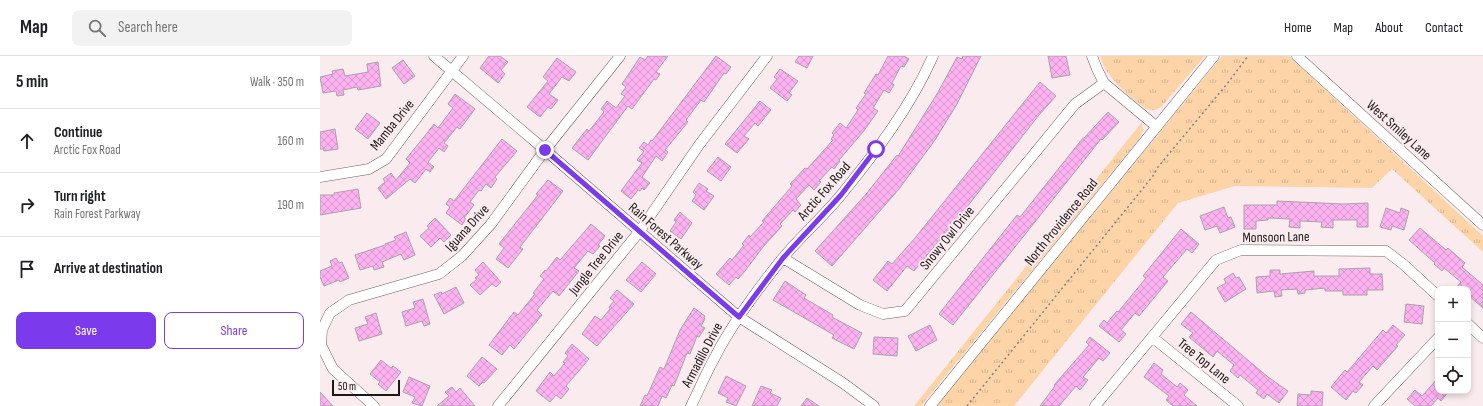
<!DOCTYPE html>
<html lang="en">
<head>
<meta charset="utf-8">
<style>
  :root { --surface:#fff; --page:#f2f2f2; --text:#202124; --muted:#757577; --line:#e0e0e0; --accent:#7c3aed }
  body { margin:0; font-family:"Sofia Sans Condensed",sans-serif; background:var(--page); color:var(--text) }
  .controls { position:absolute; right:12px; bottom:12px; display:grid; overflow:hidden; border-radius:8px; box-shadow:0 2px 6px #0003 }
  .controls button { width:36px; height:36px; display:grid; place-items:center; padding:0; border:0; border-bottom:1px solid var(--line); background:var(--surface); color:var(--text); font:20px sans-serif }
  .scale { position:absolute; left:12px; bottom:10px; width:68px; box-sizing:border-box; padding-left:4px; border:2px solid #1b1617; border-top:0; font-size:11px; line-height:14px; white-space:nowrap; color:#1b1617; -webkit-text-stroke:3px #faecee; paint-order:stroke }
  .stop { position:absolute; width:12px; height:12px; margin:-9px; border:3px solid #7c3aed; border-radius:50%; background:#fff }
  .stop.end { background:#7c3aed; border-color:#fff; box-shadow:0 1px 4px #0008 }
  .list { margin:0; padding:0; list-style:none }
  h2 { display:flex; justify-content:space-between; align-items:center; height:52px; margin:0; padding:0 16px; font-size:17px }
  h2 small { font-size:13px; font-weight:400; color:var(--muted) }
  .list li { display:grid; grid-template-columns:26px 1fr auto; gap:12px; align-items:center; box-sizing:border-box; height:64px; padding:0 16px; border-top:1px solid var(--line) }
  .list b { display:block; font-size:15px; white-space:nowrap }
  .list p { margin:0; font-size:13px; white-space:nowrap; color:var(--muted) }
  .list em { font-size:13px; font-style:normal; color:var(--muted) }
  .actions { display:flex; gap:8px; padding:12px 16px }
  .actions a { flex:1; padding:9px 0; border:1px solid var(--accent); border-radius:8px; text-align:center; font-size:14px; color:var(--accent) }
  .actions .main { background:var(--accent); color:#fff }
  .icon { flex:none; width:22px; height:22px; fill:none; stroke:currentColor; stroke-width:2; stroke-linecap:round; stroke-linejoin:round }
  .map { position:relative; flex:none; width:1163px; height:350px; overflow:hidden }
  header { display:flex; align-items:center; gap:24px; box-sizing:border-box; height:56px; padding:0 20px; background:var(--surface); border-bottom:1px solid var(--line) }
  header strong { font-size:19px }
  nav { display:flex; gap:22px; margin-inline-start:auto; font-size:14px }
  .search { width:280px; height:36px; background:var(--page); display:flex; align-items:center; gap:10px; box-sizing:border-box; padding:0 14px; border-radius:8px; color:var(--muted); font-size:15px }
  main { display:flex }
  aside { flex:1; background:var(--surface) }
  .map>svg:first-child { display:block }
  .grass { fill:url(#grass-tufts) }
  .building { fill:url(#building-cross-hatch); stroke:#aba2a9 }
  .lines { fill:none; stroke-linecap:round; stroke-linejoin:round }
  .minor-casing { stroke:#6d6264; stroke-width:11 }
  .path { stroke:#887f80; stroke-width:1.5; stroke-dasharray:2 3; stroke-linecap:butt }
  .minor { stroke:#fff; stroke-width:10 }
  .route { stroke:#7c3aed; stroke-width:5 }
  .labels { text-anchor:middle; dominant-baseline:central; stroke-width:4; stroke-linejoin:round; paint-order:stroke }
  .street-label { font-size:14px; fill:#1b1617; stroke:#faecee }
</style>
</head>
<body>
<header>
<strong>Map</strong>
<div class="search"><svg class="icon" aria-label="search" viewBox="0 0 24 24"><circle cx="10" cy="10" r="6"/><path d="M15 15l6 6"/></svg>Search here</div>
<nav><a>Home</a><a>Map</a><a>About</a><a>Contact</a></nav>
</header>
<main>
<aside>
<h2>5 min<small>Walk · 350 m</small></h2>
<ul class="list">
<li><svg class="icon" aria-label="ahead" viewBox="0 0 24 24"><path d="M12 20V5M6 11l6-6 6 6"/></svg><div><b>Continue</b><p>Arctic Fox Road</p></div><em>160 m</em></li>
<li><svg class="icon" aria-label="right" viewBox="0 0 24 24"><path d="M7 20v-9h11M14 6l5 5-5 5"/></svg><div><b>Turn right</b><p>Rain Forest Parkway</p></div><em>190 m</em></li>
<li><svg class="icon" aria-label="arrive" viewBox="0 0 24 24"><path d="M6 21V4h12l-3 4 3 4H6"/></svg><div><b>Arrive at destination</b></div></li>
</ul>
<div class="actions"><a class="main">Save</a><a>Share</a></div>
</aside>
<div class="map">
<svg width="1163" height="350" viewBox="0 0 1163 350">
  <defs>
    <pattern id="grass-tufts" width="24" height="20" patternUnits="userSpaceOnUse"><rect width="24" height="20" fill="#fcd4a7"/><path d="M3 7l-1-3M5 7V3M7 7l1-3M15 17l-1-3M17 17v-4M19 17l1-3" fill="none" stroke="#d7b58f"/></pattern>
    <pattern id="building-cross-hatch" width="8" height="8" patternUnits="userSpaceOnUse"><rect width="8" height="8" fill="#fcb2f1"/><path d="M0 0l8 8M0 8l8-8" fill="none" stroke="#d798ce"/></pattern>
  </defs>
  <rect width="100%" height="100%" fill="#faecee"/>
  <path class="grass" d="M780 0H885L842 50C838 53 835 55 830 54 819 51 794 26 788 17 784 12 782 5 780 0Z
    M902 0H969L1163 180V196L1072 113 1052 132 915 130 858 147 694 350H616Z
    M822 66 823 75 819 83 601 350H594Z"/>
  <path class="building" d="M169 0H180L188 6 181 14 185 18 178 27 160 12Z
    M328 0H348L336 16 340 18 336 24 334 23 312 53 308 50 268 104 252 92 267 73 269 75 284 56 281 53 287 45 296 52 305 40 301 38 306 31 302 28 320 1 325 4Z
    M396 0 411 11 406 18 404 17 384 46 381 44 366 64 368 66 345 94 348 96 342 105 336 100 322 121 330 127 324 134 322 132 320 135 318 134 311 143 301 135 322 107 317 104 324 95 319 92 324 86 328 89 331 84 332 85Z
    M479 0H493L487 12 475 6Z
    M568 0H584L589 3 584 11 581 10 572 27 574 29 569 37 564 34 553 52 558 55 543 76 519 104 520 105 514 113 512 111 499 125 501 126 494 134 489 129 476 143 481 149 475 156 473 154 460 168 462 170 443 191 425 215 418 223 416 221 409 229 396 218 410 202 412 204 424 189 422 188 429 179 430 181 444 166 442 165 472 130 470 128 485 112 487 113 513 84 511 83 514 79 512 77 520 67 526 72 538 54 536 52 546 38 544 37 556 18 558 19Z
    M643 0H661L637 48 615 84 579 133 512 210 495 195 547 137 577 99 578 100 617 38 637 1 642 3Z
    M728 0H746L750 19 732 22Z
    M237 2 256 16 249 25 242 21 229 38 238 44 231 53 228 51 220 61 207 51 228 25 223 21Z
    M83 4 95 20 84 28 72 12Z
    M58 6 61 30 38 34 37 31 23 34 24 39 17 40 16 35 3 37 0 21 13 18 12 15 23 13 25 20 48 16 47 8Z
    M460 13 478 25 469 37 472 39 467 45 450 32 457 23 454 21Z
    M720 26 736 40 719 59 643 156 594 215 587 210 567 235 553 224 568 205 572 208 595 182Z
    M135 38 155 53 140 73 137 71 124 87 128 90 124 96 119 92 108 106 114 111 110 116 106 113 95 127 90 123 66 143 58 132 65 126 63 123 71 117 76 124 90 107 86 103 104 81 114 68 118 72 133 52 128 48Z
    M440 45 451 54 438 70 435 67 424 80 429 83 417 97 405 88Z
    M788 56 799 66 782 84 781 83 633 269 619 258 697 159 700 161 763 82H764Z
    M47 57 60 67 48 83 35 73Z
    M15 73 18 93 4 95 3 93H0V76Z
    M182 83 197 95 175 121 177 123 171 132 166 128 161 135 159 134 150 146 154 149 144 162 146 163 142 169 126 157 130 151 126 148 130 142 134 145Z
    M398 101 411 111 401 125 387 115Z
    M228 124 243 135 200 191 203 193 188 212 176 203 184 192 179 188 218 139 216 138Z
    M379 127 388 133 386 135 394 140 384 154 372 145 376 139 373 136Z
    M38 133 41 152 0 159V139H14V137Z
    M957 145 1023 148 1048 147V171H1037V164H1013V172L1001 171 1002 166 980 165V172L969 171 970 163 948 162V164L936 165V173H924V149H957Z
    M904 151 908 162 911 161 915 171 900 177 897 170 885 174 880 160Z
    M1066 152 1080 157 1081 152 1089 155 1084 174 1072 170 1071 174 1060 171Z
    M360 156 372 167 361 183 350 175 356 166 354 164Z
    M115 162 131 179 124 186 120 182 111 191 100 180 109 172 107 170Z
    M271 168 285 180 278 189 280 190 273 198 268 195 254 212 259 215 239 240 233 235 217 254 222 259 194 293 190 289 182 299 169 289 194 256 198 259 215 238 213 237 224 223 220 220 225 214 226 215 237 201 240 204Z
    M1100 172 1126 194 1128 192 1145 207 1142 211 1163 229V252L1148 239V233H1135L1141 226 1124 212 1122 215 1114 208 1115 207 1089 184Z
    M861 173 879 188 872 197 867 193 843 221 848 225 819 260 815 257 801 274 806 278 799 286 779 270 784 264 787 267 797 255 798 256 826 222 823 220Z
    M86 176 95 199 84 204 81 198 62 206 64 211 54 214 53 210 40 214 35 199 65 189V188L76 184 74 181Z
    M16 202 19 207 22 206 29 222 20 226 19 224 4 230 0 221V215L12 210 10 205Z
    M163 206 181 226 176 231 172 228 160 239 150 229 157 223 155 222 159 219 155 214Z
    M322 206 336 218 321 236 306 224Z
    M1050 212V218H1062L1063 234H1047V239H1023V235H1005V232L985 234V237L978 238 977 233 961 234 962 240 955 241 954 235 937 237 936 221 950 220V214H960V218L994 215V220H1019V213Z
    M913 217 916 222 919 221 926 233 905 246 897 232 906 227 904 223Z
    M465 225 486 239 484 242 513 259 512 261 542 277 534 293 512 282 514 279 453 244Z
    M136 231 144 247 124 258 114 239 121 236 122 238Z
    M297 234 314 248 277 290 262 278 275 260 281 264 290 253 289 251 294 245 290 242Z
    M103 243 110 268 104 270 102 265 86 270 82 256 95 252 93 246Z
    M1086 248 1104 250 1102 268 1084 266Z
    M374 252 385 260 384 262 385 263 381 270 385 272 379 281 377 280 370 298 367 297 354 330 352 329 346 342 342 340 338 350H320L325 339 327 340 340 311 344 313 360 274Z
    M871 256 948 321 968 335 959 347 947 338 944 343 936 337 938 334 920 319 918 322 910 315 914 309 897 295 893 301 869 281 873 277 861 268Z
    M56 257 62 278 39 285 35 272 48 268 45 261Z
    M610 269 617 284 596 295 588 280Z
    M1073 269 1085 279 1076 289 1078 290 1057 314 1053 310 1039 326 1043 329 1036 337 1033 335 1026 344 1011 331 1025 314 1027 316 1063 274 1066 277Z
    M554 281 578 282 577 300 553 298Z
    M770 281 790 297 783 305 779 302 763 321 768 324 760 334 756 330 739 350H720L735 330 734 329 769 289 766 286Z
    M252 288 269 303 246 330 249 333 241 343 236 339 230 346 216 335 230 316 234 320 245 307 243 306 248 300 245 297Z
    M162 301 177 313 164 327 163 326 159 330 147 320Z
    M61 304 71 312 73 310 81 316 66 335 58 328 60 326 50 318Z
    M834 307 843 314 841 318 857 331 860 327 868 334 864 339 877 350H853L846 344 849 340 824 321Z
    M406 320 426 330 416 350 406 346 408 342 398 337Z
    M89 321 110 330 102 350 92 347 95 341 83 336Z
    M1118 322V335H1129L1121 345 1118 342 1111 350H1095L1087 343 1095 334 1102 340Z
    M441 330 452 334 450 337 461 342 457 350H432Z
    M132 331 136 336 140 332 155 350H117L129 340 125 336Z
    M991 335 1003 336 1002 350H977L978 338 991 339Z
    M0 336 13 350H0Z
    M487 342 499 350H481Z"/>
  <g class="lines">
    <defs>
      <path id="minor" d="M114 0 225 94 419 261 523 327 554 350
        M772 0 777 13 784 27 837 71
        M977 0 1163 169
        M0 121 49 113 66 103 143 0
        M463 202 540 249 563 258 585 255 755 48 784 27
        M1148 268 1163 282
        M832 281 918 350
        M54 350 13 313 1 289 2 274 10 257 29 244 119 218 142 200 171 168 225 94 300 0
        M178 350 319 176 379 89 447 0
        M371 350C379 334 386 317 395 301 413 266 437 234 462 203 480 181 503 161 521 139 556 96 591 50 613 0
        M610 350 894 0
        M775 350 896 204 921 194 1066 195 1083 208 1118 240
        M1054 350 1118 282"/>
    </defs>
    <use href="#minor" class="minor-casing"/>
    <path class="path" d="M647 350 833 120 838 111 907 28 928 0"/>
    <use href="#minor" class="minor"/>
  </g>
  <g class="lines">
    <path class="route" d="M225 94 419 261 463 202 521 139 556 93"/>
  </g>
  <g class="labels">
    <g class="street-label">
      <text transform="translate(72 69) rotate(-51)">Mamba Drive</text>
      <text transform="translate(1079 74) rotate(42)">West Smiley Lane</text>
      <text transform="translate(504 135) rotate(-49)">Arctic Fox Road</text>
      <text transform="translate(741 166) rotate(-51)">North Providence Road</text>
      <text transform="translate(147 172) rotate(-48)">Iguana Drive</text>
      <text transform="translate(346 180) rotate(41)">Rain Forest Parkway</text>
      <text transform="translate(956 181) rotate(-1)">Monsoon Lane</text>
      <text transform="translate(627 182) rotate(-51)">Snowy Owl Drive</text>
      <text transform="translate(276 207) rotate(-51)">Jungle Tree Drive</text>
      <text transform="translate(382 299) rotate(-62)">Armadillo Drive</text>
      <text transform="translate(884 305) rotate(39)">Tree Top Lane</text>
    </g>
  </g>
</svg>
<div class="controls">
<button>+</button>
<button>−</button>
<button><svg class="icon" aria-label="locate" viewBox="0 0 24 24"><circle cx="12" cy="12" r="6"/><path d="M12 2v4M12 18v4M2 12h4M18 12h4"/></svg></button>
</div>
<div class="scale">50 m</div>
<div class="stop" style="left:556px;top:93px"></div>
<div class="stop end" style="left:225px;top:94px"></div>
</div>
</main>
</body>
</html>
